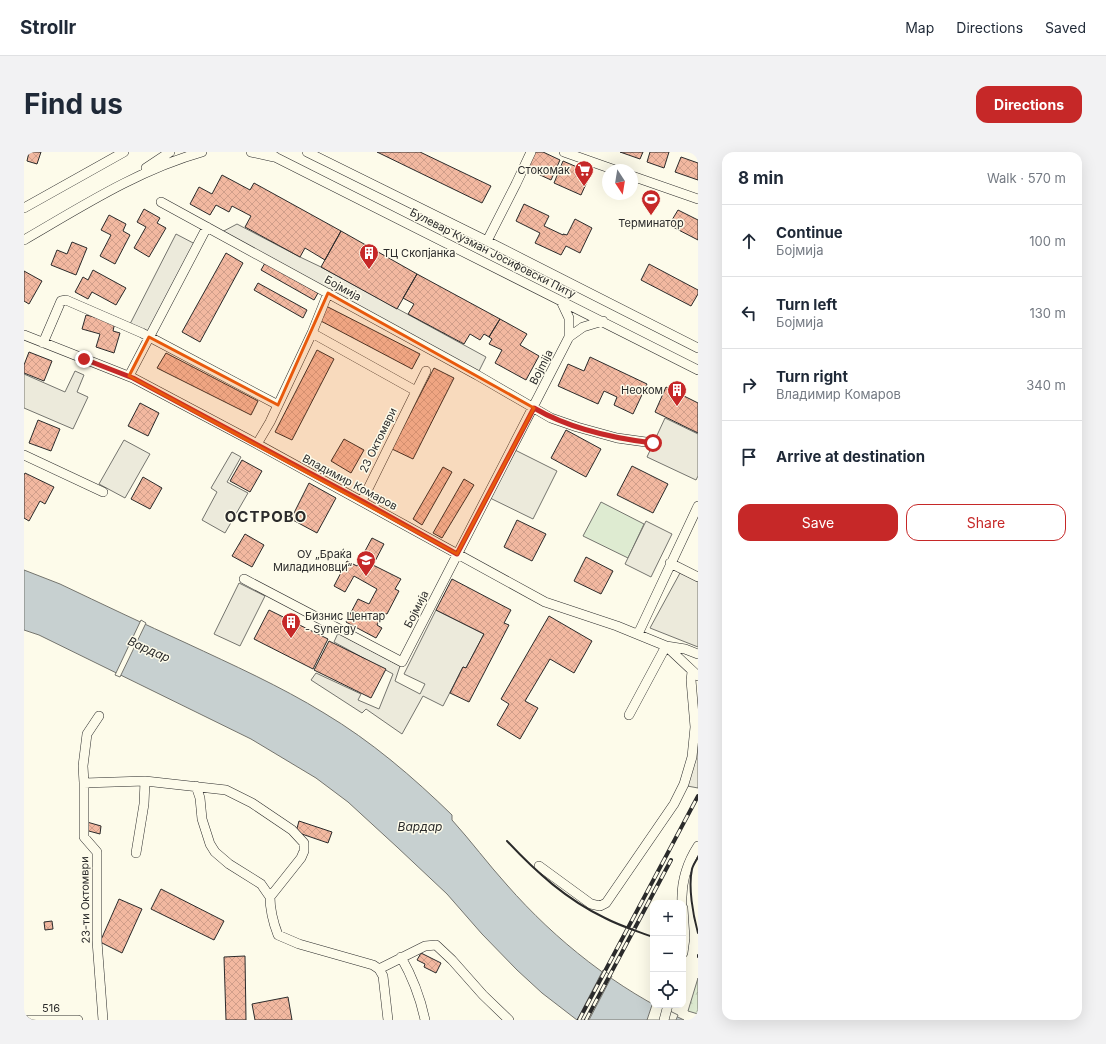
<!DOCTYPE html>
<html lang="en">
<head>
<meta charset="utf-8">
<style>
  :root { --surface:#fff; --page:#f2f2f3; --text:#1f2937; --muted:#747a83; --line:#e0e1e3; --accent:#c62828 }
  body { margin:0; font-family:Inter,sans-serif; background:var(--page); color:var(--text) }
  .controls { position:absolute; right:12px; bottom:12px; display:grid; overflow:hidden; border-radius:8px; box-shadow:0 4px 16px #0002 }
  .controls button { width:36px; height:36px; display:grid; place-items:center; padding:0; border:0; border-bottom:1px solid var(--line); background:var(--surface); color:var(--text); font:20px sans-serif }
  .compass { position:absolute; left:578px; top:12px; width:36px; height:36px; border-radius:50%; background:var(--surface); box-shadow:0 4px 16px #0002; rotate:168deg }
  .stop { position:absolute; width:12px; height:12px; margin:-9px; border:3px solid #c62828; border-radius:50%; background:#fff }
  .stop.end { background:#c62828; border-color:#fff; box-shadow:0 1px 4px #0008 }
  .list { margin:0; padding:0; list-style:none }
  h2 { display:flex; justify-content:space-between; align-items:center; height:52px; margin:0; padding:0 16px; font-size:17px }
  h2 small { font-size:13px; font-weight:400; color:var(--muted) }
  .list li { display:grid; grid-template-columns:26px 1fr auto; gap:12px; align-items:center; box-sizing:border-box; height:72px; padding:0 16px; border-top:1px solid var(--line) }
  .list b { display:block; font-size:15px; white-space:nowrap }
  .list p { margin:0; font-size:13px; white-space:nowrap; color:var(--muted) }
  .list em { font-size:13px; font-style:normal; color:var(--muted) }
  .actions { display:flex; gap:8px; padding:12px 16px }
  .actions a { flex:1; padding:9px 0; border:1px solid var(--accent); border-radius:12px; text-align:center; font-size:14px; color:var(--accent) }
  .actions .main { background:var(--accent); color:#fff }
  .icon { flex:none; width:22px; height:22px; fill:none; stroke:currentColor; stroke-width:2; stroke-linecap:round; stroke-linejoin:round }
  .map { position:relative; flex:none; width:674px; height:868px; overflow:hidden; border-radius:12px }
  header { display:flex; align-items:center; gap:24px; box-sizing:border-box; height:56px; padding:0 20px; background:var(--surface); border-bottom:1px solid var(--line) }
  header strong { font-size:19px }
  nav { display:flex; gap:22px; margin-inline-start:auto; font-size:14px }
  .intro { display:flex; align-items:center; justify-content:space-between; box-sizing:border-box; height:96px; padding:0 24px }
  h1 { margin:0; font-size:28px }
  .button { padding:10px 18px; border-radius:12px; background:var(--accent); color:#fff; font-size:14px; font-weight:700 }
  main { display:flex; gap:24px; padding:0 24px }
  aside { flex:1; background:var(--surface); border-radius:12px; box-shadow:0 4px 16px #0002 }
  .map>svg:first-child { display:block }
  .park { fill:url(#park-crowns); stroke:#74746e }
  .pitch { fill:#deebd1; stroke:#74746e }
  .parking { fill:#eceadb; stroke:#74746e }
  .water { fill:#c7d0d0; stroke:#74746e }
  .pier { fill:#fdfbea; stroke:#74746e }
  .building { fill:url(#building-cross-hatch); stroke:#2b2b2b }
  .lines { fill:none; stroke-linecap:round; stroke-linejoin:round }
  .minor-casing { stroke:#2b2b2b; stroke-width:10 }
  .minor { stroke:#fdfbea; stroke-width:9 }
  .rail-casing { stroke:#2b2b2b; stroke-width:4 }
  .rail { stroke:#fdfbea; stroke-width:2.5; stroke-dasharray:8; stroke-linecap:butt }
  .wall { stroke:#2b2b2b; stroke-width:2 }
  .route { stroke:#c62828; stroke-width:5 }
  .marked { fill:#e8590c; fill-opacity:0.2; stroke:#e8590c; stroke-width:3; stroke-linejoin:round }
  .labels { text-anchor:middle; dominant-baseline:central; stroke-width:3; stroke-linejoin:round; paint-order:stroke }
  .poi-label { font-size:11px; fill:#2b2b2b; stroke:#fdfbea; text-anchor:end }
  .street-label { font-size:11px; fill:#2b2b2b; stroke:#fdfbea }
  .water-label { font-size:12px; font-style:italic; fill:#2b2b2b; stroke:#fdfbea }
  .district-label { font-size:15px; font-weight:bold; letter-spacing:1px; fill:#2b2b2b; stroke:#fdfbea }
</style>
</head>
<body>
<header>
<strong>Strollr</strong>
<nav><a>Map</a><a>Directions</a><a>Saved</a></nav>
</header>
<div class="intro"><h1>Find us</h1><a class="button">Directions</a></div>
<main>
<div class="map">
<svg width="674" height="868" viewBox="0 0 674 868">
  <defs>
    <pattern id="park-crowns" width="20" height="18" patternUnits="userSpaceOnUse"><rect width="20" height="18" fill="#deebd1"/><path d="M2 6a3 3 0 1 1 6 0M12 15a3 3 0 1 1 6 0" fill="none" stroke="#bfcab4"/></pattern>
    <pattern id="building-cross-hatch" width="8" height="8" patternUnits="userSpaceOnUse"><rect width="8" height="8" fill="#f2b8a0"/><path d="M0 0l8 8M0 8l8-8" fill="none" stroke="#d09e8a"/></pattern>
  </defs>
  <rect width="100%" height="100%" fill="#fdfbea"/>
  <path class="park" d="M674 826V862L664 859Z"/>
  <path class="pitch" d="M577 350 620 372 604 406 559 384Z"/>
  <path class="parking" d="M213 72 276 105 297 115 462 205 453 223 196 81Z
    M152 82 173 93 125 185 105 174Z
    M51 219 60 223 53 240 64 245 49 277 0 256V222L41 240Z
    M641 266 674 282V324L672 328 623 305Z
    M100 288 126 302 101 346 75 332Z
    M491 298 533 319 509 367 466 346Z
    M208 300 217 305 203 330 224 341 201 381 178 368 193 340 187 336Z
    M622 369 648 382 627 425 601 412Z
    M656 421 674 429V495L626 476Z
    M215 431 241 444 216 494 190 482Z
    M412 458 460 482 442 516 439 515 419 554 399 544 378 582 342 557 338 561 287 528 292 521 337 542 334 548 355 557 369 522 310 490 314 481 376 514 371 529 396 542 401 532 380 522Z
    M674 574V636L658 633Z"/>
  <path class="water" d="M0 418 36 432C78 452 120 472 162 491 209 513 256 534 300 561 347 589 389 625 428 663V668C447 689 464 712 483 733 532 789 593 837 660 868H553L518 841 493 818 458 782 423 742 373 695 324 650 292 626 227 587 15 483 0 478Z"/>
  <path class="pier" d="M117 468 122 471 96 525 91 523Z
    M579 818 588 824 565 868H553Z
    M629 850V853H634L654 863 652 868H623Z"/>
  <path class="building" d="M5 0H17L13 12 3 9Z
    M353 0H396L467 34 458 51Z
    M511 0H519L536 8 527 28 503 17Z
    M596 0H619L616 7Z
    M626 0H645L640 16 623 10Z
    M657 5 674 11V28L651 20Z
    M539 9 567 21 557 43 530 31Z
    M198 23 226 38 230 31 317 79 301 108 281 96 276 105 221 75 227 64 208 54 205 60 192 53 186 63 166 52 175 35 188 42Z
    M500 52 525 64 520 74 539 83V82L543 83 551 67 568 76 556 101 542 94 537 103 511 91 516 81 492 69Z
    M120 57 136 66 133 71 142 76 125 105 110 96 122 75 113 70Z
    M654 58 674 68V88L645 73Z
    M85 63 102 72 99 79 106 83 91 112 76 104 87 83 77 78Z
    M317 79 393 122 373 157 297 115Z
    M48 90 63 96 52 123 27 113 33 98 43 102Z
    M202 101 219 111 176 190 158 180Z
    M241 111 294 141 290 148 237 118Z
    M625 112 674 138V142L667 154 617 128Z
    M69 118 102 136 92 153 68 140 64 147 51 140 59 125 64 128Z
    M0 119 18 129 5 152 0 149Z
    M393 122 476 167 465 185 460 182 456 188 446 182 440 192 384 162 390 152 379 146Z
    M234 131 283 158 279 166 230 138Z
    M302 154 396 202 388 217 295 168Z
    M62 163 91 170 89 179 96 181 90 201 72 195 76 182 58 177Z
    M476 167 503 182 496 193 515 204 502 228 471 211 478 198 465 192 468 187 465 185Z
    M293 198 310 207 268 288 251 280Z
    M5 200 28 209 20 229 0 221V213Z
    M142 201 234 249 227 263 133 216Z
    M566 205 623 232 609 262 590 253 593 245 580 239 574 252 534 234 544 212 560 219Z
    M410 216 430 226 389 307 368 297Z
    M642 235 674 251V281L631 260Z
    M116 251 135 261 124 284 104 274Z
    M14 268 36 277 27 299 5 291Z
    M542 278 577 297 562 325 527 306Z
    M320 287 340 298 327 321 307 309Z
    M218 308 238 319 226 340 206 329Z
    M608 314 644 332 629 361 593 343Z
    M419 315 428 320 398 373 389 367Z
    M1 321 30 335 21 352 16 349 5 369 0 366V323Z
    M119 325 138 336 126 357 107 347Z
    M440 327 450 333 418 386 409 381Z
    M285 331 312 346 293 381 267 367Z
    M493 368 522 382 508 409 480 395Z
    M221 382 240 393 228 415 208 404Z
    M348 386 360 392 349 413 377 427 371 437 375 439 363 462 359 461 353 473 358 476 352 486 322 470 334 447 345 452 353 437 330 424 321 440 310 434 323 409 333 414Z
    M562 405 589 419 577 442 550 429Z
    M428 427 487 458 480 471 485 473 445 550 426 541 439 515 442 516 460 482 412 458Z
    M245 458 304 487 289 517 230 487Z
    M525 464 568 489 550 521 526 507 501 549 514 556 496 587 473 573 485 552 477 547Z
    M305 489 362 517 347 546 290 518Z
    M275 669 308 680 304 691 272 680Z
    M63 670 77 674 76 682 61 678Z
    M137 737 200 769 190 788 127 757Z
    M95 747 118 757 98 801 76 790Z
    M28 769 29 777 21 778 20 770Z
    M397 801 417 811 412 821 400 815 401 812 393 808Z
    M221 804 222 868H202L200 805Z
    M264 845 268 868H231L228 852Z"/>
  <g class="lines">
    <defs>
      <path id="minor" d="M227 0 250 5
        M244 0 253 6 674 218
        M283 0 463 89 674 196
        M540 0 591 18
        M122 16 146 0
        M608 24 674 47
        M137 50 453 223 527 266 553 275 593 286 629 291
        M0 56 100 0
        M0 88C57 55 114 18 178 0
        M463 89 492 32 507 0
        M288 181 392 239
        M0 183 109 226 224 287 521 450 593 474 642 494 661 497 674 502
        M545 185 559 175 579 169
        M19 191 37 149 42 148 118 181 254 253
        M105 224 183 75
        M233 292 246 270 288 181 304 141
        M0 303 79 340
        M338 349 402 219
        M646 411 674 425
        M220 427 378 510 545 185V166L537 149
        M614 482 674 354
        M642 494 674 524
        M605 563 642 494
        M75 564 63 582 59 614 60 631V685L73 700V789L79 868
        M60 631 121 629 202 638 228 651 268 678 280 691V699L277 706 246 745
        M172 634 176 646 178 667 186 692 191 700 205 712 237 732 246 745
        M112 701 120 652 121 629
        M515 714 567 752 576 754 582 751 650 652 660 632 668 605 671 575 667 528 668 520
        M246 745C246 759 249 770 254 783L275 792 349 813 355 817 359 824 364 868
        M658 751C657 730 663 711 674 694
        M659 756 661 786 659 801
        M377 805C389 826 396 844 401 868
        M355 817 401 794 412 793 428 808 459 843 485 868
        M0 868H54
        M640 868 644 853"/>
    </defs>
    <use href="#minor" class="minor-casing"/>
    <use href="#minor" class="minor"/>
    <defs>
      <path id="rail" d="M555 868 674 644
        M562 868 647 708"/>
    </defs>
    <use href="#rail" class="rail-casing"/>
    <use href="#rail" class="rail"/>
    <path class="wall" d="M483 689C512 720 543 748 581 766 596 774 613 779 629 785
      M674 705C672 709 669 713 668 717 664 735 669 763 674 781
      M674 805V803"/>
  </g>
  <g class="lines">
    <path class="route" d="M60 207 109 226 338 349 433 402 510 256C546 277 587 286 629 291"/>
  </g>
  <path class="marked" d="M304 141 510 256 433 402 105 224 125 185 254 253Z"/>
  <defs>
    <symbol id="supermarket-pin" viewBox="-11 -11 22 30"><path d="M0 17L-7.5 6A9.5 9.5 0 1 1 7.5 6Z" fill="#c62828" stroke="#fdfbea"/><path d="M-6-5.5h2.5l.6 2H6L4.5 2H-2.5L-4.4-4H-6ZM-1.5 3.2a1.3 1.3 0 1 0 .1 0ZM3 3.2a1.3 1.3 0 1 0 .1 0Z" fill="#fff"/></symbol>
    <symbol id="stadium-pin" viewBox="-11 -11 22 30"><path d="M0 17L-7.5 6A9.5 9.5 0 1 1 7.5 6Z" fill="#c62828" stroke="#fdfbea"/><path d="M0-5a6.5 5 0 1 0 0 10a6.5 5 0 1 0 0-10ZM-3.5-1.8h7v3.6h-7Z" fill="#fff"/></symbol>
    <symbol id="building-pin" viewBox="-11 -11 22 30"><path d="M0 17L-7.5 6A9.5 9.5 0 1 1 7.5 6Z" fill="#c62828" stroke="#fdfbea"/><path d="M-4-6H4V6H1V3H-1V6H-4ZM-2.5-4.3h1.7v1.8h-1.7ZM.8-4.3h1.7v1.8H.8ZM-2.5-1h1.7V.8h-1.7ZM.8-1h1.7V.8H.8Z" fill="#fff"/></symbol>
    <symbol id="school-pin" viewBox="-11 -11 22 30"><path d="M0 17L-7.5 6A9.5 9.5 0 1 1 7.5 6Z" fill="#c62828" stroke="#fdfbea"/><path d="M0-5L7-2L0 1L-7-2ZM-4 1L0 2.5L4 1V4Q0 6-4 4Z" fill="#fff"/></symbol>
  </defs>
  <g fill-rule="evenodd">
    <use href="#supermarket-pin" x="549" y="7" width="22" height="30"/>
    <use href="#stadium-pin" x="616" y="36" width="22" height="30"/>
    <use href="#building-pin" x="334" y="90" width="22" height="30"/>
    <use href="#building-pin" x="642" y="227" width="22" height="30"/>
    <use href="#school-pin" x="331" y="397" width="22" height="30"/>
    <use href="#building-pin" x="256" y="459" width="22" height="30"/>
  </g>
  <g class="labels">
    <g class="poi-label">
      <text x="546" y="18">Стокомак</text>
      <text x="627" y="71" text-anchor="middle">Терминатор</text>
      <text x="359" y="101" text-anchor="start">ТЦ Скопјанка</text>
      <text x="639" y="238">Неоком</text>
      <text x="328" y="402">ОУ „Браќа<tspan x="328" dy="13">Миладиновци“</tspan></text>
      <text x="281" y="464" text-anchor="start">Бизнис Центар<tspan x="281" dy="13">- Synergy</tspan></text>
    </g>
    <g class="street-label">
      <text transform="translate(469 101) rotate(27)">Булевар Кузман Јосифовски Питу</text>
      <text transform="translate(319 136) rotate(29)">Бојмија</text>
      <text transform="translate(517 215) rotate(-63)">Bojmija</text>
      <text transform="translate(354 288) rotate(-64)">23 Октомври</text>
      <text transform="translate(326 330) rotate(28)">Владимир Комаров</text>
      <text transform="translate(392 457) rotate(-63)">Бојмија</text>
      <text transform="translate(61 748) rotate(-91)">23-ти Октомври</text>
      <text x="27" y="856">516</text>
    </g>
    <g class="water-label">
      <text transform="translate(125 497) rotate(24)">Вардар</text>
      <text x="396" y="674">Вардар</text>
    </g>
    <g class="district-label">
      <text x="242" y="364">ОСТРОВО</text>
    </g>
  </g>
</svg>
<div class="controls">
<button>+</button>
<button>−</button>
<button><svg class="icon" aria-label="locate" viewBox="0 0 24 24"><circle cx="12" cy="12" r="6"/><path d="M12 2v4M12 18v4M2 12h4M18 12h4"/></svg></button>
</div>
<svg class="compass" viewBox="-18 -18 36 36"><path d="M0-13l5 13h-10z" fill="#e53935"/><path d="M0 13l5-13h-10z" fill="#747a83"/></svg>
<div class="stop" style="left:629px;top:291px"></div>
<div class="stop end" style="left:60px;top:207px"></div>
</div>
<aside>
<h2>8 min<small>Walk · 570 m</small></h2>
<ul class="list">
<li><svg class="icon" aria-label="ahead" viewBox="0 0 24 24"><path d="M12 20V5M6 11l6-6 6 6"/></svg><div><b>Continue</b><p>Бојмија</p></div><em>100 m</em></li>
<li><svg class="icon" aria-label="left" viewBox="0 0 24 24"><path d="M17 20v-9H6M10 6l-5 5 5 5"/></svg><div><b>Turn left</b><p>Бојмија</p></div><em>130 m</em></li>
<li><svg class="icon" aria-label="right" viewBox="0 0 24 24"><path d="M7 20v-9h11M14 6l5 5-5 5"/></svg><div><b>Turn right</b><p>Владимир Комаров</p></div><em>340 m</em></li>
<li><svg class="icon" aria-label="arrive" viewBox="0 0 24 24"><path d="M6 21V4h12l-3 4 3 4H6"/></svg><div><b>Arrive at destination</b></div></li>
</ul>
<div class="actions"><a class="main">Save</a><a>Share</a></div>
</aside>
</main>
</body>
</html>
